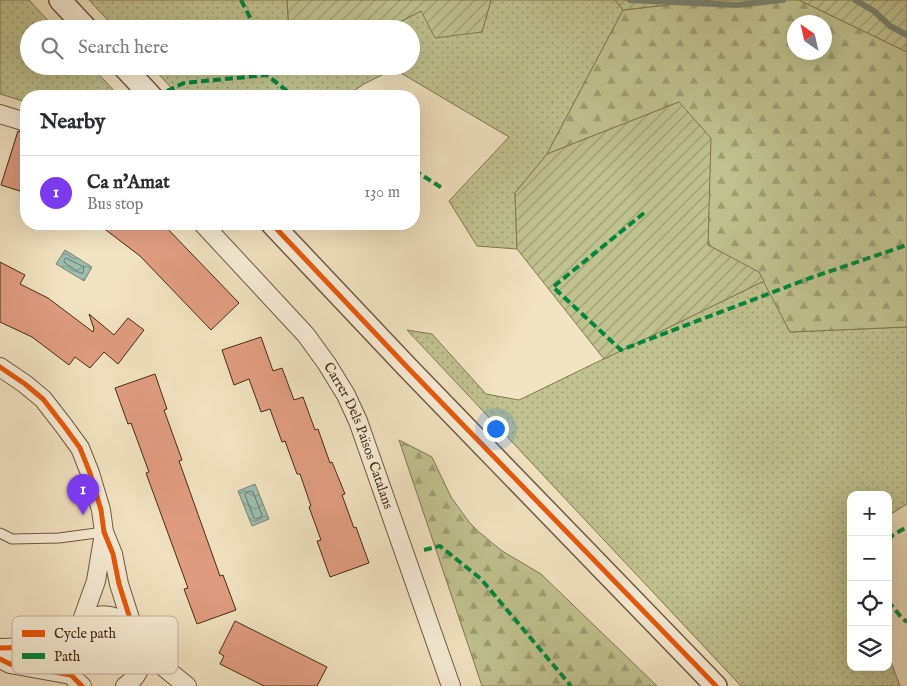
<!DOCTYPE html>
<html lang="en">
<head>
<meta charset="utf-8">
<style>
  :root { --surface:#fff; --page:#f2f2f3; --text:#2b2b33; --muted:#7c7c81; --line:#e1e1e2; --accent:#7c3aed }
  body { margin:0; font-family:"IM FELL English",serif; background:var(--page); color:var(--text) }
  .controls { position:absolute; right:15px; bottom:15px; display:grid; overflow:hidden; border-radius:10px; box-shadow:0 5px 20px #0002 }
  .controls button { width:45px; height:45px; display:grid; place-items:center; padding:0; border:0; border-bottom:1px solid var(--line); background:var(--surface); color:var(--text); font:25px sans-serif }
  .compass { position:absolute; left:787px; top:15px; width:45px; height:45px; border-radius:50%; background:var(--surface); box-shadow:0 5px 20px #0002; rotate:326deg }
  .you { position:absolute; left:495px; top:428px; width:18px; height:18px; margin:-12px; border:4px solid #fff; border-radius:50%; background:#1a73e8; box-shadow:0 0 0 8px #1a73e833 }
  .badge { display:grid; place-items:center; width:32px; height:32px; border-radius:50%; background:var(--accent); color:#fff; font-size:16px; font-weight:700 }
  .pin { position:absolute; translate:-50% -41px; filter:drop-shadow(0 1px 2px #0008) }
  .pin::after { content:''; position:absolute; top:26px; width:18px; height:15px; background:inherit; clip-path:polygon(0 0,100% 0,50% 100%) }
  .list { margin:0; padding:0; list-style:none }
  h2 { display:flex; justify-content:space-between; align-items:center; height:65px; margin:0; padding:0 20px; font-size:21px }
  h2 small { font-size:16px; font-weight:400; color:var(--muted) }
  .list li { display:grid; grid-template-columns:32px 1fr auto; gap:15px; align-items:center; box-sizing:border-box; height:75px; padding:0 20px; border-top:1px solid var(--line) }
  .list b { display:block; font-size:19px; white-space:nowrap }
  .list p { margin:0; font-size:16px; white-space:nowrap; color:var(--muted) }
  .list em { font-size:16px; font-style:normal; color:var(--muted) }
  .icon { flex:none; width:28px; height:28px; fill:none; stroke:currentColor; stroke-width:2; stroke-linecap:round; stroke-linejoin:round }
  .map { position:relative; flex:none; width:907px; height:686px; overflow:hidden }
  .search { position:absolute; background:var(--surface); box-shadow:0 5px 20px #0002; left:20px; top:20px; width:400px; height:55px; display:flex; align-items:center; gap:12px; box-sizing:border-box; padding:0 18px; border-radius:28px; color:var(--muted); font-size:19px }
  .panel { position:absolute; background:var(--surface); box-shadow:0 5px 20px #0002; left:20px; top:90px; width:400px; height:140px; border-radius:20px }
  .map>svg:first-child { display:block }
  .grass { fill:url(#grass-dots); stroke:#82774e }
  .forest { fill:url(#forest-firs); stroke:#82774e; fill-rule:evenodd }
  .garden { fill:url(#garden-furrows); stroke:#82774e }
  .water { fill:url(#water-waves); stroke:#798470 }
  .lines { fill:none; stroke-linecap:round; stroke-linejoin:round }
  .shore { stroke:#707560; stroke-width:1 }
  .stream { stroke:#798470; stroke-width:6 }
  .building { fill:#e19d81; stroke:#452c0e }
  .service-casing { stroke:#705a3b; stroke-width:11 }
  .minor-casing { stroke:#705a3b; stroke-width:20 }
  .tertiary-casing { stroke:#705a3b; stroke-width:24 }
  .service { stroke:#f7edd7; stroke-width:9 }
  .minor { stroke:#f7edd7; stroke-width:18 }
  .tertiary { stroke:#f7edd7; stroke-width:21 }
  .quiet { stroke:#00873e; stroke-width:4; stroke-dasharray:8 4; stroke-linecap:butt }
  .cycleway-casing { stroke:#f7edd7; stroke-width:8 }
  .cycleway { stroke:#e8590c; stroke-width:5 }
  .labels { text-anchor:middle; dominant-baseline:central; stroke-width:5; stroke-linejoin:round; paint-order:stroke }
  .street-label { font-size:14px; fill:#452c0e; stroke:#f7edd7 }
  .key { fill:#f7edd7; stroke:#c2b39b; stroke-width:1 }
  .key-label { font-size:14px; fill:#452c0e }
</style>
</head>
<body>
<div class="map">
<svg width="907" height="686" viewBox="0 0 907 686">
  <defs>
    <pattern id="grass-dots" width="8" height="8" patternUnits="userSpaceOnUse" patternTransform="scale(1.25)"><rect width="8" height="8" fill="#c0c28f"/><path d="M2 2h.1M6 6h.1" fill="none" stroke="#9e9e73" stroke-width="1.8" stroke-linecap="round"/></pattern>
    <pattern id="forest-firs" width="22" height="20" patternUnits="userSpaceOnUse" patternTransform="scale(1.25)"><rect width="22" height="20" fill="#c0c28f"/><path d="M5 1l3.5 6h-7zM16 11l3.5 6h-7z" fill="#9e9e73"/></pattern>
    <pattern id="garden-furrows" width="10" height="10" patternUnits="userSpaceOnUse" patternTransform="scale(1.25)"><rect width="10" height="10" fill="#c0c28f"/><path d="M-1 1l2-2M0 10L10 0M9 11l2-2" fill="none" stroke="#9e9e73"/></pattern>
    <pattern id="water-waves" width="16" height="10" patternUnits="userSpaceOnUse" patternTransform="scale(1.25)"><rect width="16" height="10" fill="#9bbeb1"/><path d="M0 5q4-4 8 0t8 0" fill="none" stroke="#809b8e"/></pattern>
  </defs>
  <rect width="100%" height="100%" fill="#f2e3c2"/>
  <filter id="stains"><feTurbulence type="fractalNoise" baseFrequency=".004" numOctaves="4"/><feColorMatrix values="0 0 0 0 .2 0 0 0 0 .09 0 0 0 0 .02 0 0 0 .5 -.17"/></filter>
  <radialGradient id="worn" r=".72"><stop offset=".6" stop-color="#630" stop-opacity="0"/><stop offset="1" stop-color="#630" stop-opacity=".3"/></radialGradient>
  <path class="grass" d="M0 0H29L56 29H29V66H91L119 96H26V102L0 94Z
    M89 0H287L289 29H116Z
    M491 0H615L623 10 547 154 515 193 517 249 477 246 449 201 509 137 394 69 364 84 346 96H179L151 66H411V29H386L421 11 482 32Z
    M764 281 790 332 907 327V504L888 516V495H851V541L848 543 851 550V667H888V654L900 686H741L407 330 432 334 486 394 519 400Z"/>
  <path class="forest" d="M711 0H799L907 52V327L790 332 759 273 708 245 709 165 679 102 547 154 623 10ZM794 22H824V52H794Z
    M399 440 432 457 451 497 469 522 479 532 502 551 541 574 657 686H482Z"/>
  <path class="garden" d="M287 0H491L482 32 435 38 421 11 386 29H289Z
    M615 0H711L623 10Z
    M799 0H907V52Z
    M679 102 711 138 708 245 759 272 764 281 604 359 517 249 515 193 547 154Z"/>
  <path class="water" d="M65 250 92 267 84 281 56 264Z
    M255 484 269 519 252 526 238 491Z"/>
  <g class="lines">
    <path class="shore" d="M66 258 84 267 83 273H80L65 263 64 261Z
      M251 491 253 492 262 515 261 517 256 519 254 518 245 495 246 493Z"/>
    <path class="stream" d="M630 0 737 5 783 0
      M855 0 874 11 890 26 907 35"/>
  </g>
  <path class="building" d="M18 131 26 132V193L1 185Z
    M98 224H163L239 303 211 330 140 256Z
    M0 262 25 275 20 284 48 298 93 332 94 329 89 314 114 335 128 318 144 330 118 364 104 352 90 368 75 357 69 365 32 337 0 322Z
    M261 337 273 371 282 368 294 400 303 397 315 430 318 429 330 463 332 462 345 494 342 495 354 528 356 527 369 563 330 577 317 541 321 540 309 507 311 506 300 474H297L285 441 282 442 270 409 261 412 249 379 234 385 222 350Z
    M155 374 167 409 164 410 182 460 179 461 220 576 223 575 236 610 197 624 184 589 188 588 146 473 149 472 131 423 128 424 115 388Z
    M235 621 327 667 317 686H264L220 664 224 656 219 653Z"/>
  <g class="lines">
    <defs>
      <path id="service" d="M0 533 12 539 59 538 104 532"/>
      <g id="minor">
        <path d="M0 114 26 122"/>
        <path id="s1" d="M203 224 306 335 327 364 346 395 358 421 451 686"/>
        <path d="M0 367 25 384 43 399 64 426 80 448 90 473 101 510 104 532 113 554 119 584 133 628"/>
        <path d="M81 623 96 581 104 533"/>
        <path d="M141 642 150 656 187 686"/>
        <path d="M0 648 38 647 73 630"/>
        <path d="M0 659 10 664 71 675"/>
        <path d="M82 686C40 653 87 593 127 624 136 630 143 642 143 653 143 666 136 679 125 686"/>
      </g>
      <path id="tertiary" d="M60 0 87 29
        M123 66 151 96
        M272 224 408 368 716 686"/>
    </defs>
    <use href="#service" class="service-casing"/>
    <use href="#minor" class="minor-casing"/>
    <use href="#tertiary" class="tertiary-casing"/>
    <use href="#service" class="service"/>
    <use href="#minor" class="minor"/>
    <use href="#tertiary" class="tertiary"/>
    <path class="quiet" d="M241 0 256 29
      M156 96 184 83 267 75 293 96
      M414 170 442 188
      M644 213 553 287 621 350 810 278 907 245
      M888 540 893 535 907 527
      M424 550 440 546 481 579 571 686
      M888 601 901 617 907 622"/>
    <defs>
      <path id="cycleway" d="M272 224 408 368 716 686
        M0 367 25 384 43 399 64 426 80 448 90 473 101 510 104 532 113 554 119 584 133 628
        M0 648 38 647 73 630
        M0 659 10 664 71 675 82 686"/>
    </defs>
    <use href="#cycleway" class="cycleway-casing"/>
    <use href="#cycleway" class="cycleway"/>
  </g>
  <g class="labels">
    <g class="street-label">
      <text stroke="none"><textPath href="#s1" startOffset="266">Carrer Dels Països Catalans</textPath></text>
    </g>
  </g>
  <rect x="12" y="616" width="166" height="58" rx="8" class="key"/>
  <rect x="22" y="630" width="23" height="7" fill="#e8590c"/>
  <rect x="22" y="653" width="23" height="6" fill="#00873e"/>
  <g class="key-label">
    <text x="54" y="638">Cycle path</text>
    <text x="54" y="661">Path</text>
  </g>
  <rect width="100%" height="100%" filter="url(#stains)"/>
  <rect width="100%" height="100%" fill="url(#worn)"/>
</svg>
<div class="controls">
<button>+</button>
<button>−</button>
<button><svg class="icon" aria-label="locate" viewBox="0 0 24 24"><circle cx="12" cy="12" r="6"/><path d="M12 2v4M12 18v4M2 12h4M18 12h4"/></svg></button>
<button><svg class="icon" aria-label="layers" viewBox="0 0 24 24"><path d="M12 4l9 5-9 5-9-5zM3 14l9 5 9-5"/></svg></button>
</div>
<svg class="compass" viewBox="-18 -18 36 36"><path d="M0-13l5 13h-10z" fill="#e53935"/><path d="M0 13l5-13h-10z" fill="#7c7c81"/></svg>
<div class="you"></div>
<div class="pin badge" style="left:83px;top:515px">1</div>
<div class="search"><svg class="icon" aria-label="search" viewBox="0 0 24 24"><circle cx="10" cy="10" r="6"/><path d="M15 15l6 6"/></svg>Search here</div>
<section class="panel">
<h2>Nearby<small></small></h2>
<ul class="list">
<li><span class="badge">1</span><div><b>Ca n'Amat</b><p>Bus stop</p></div><em>130 m</em></li>
</ul>
</section>
</div>
</body>
</html>
